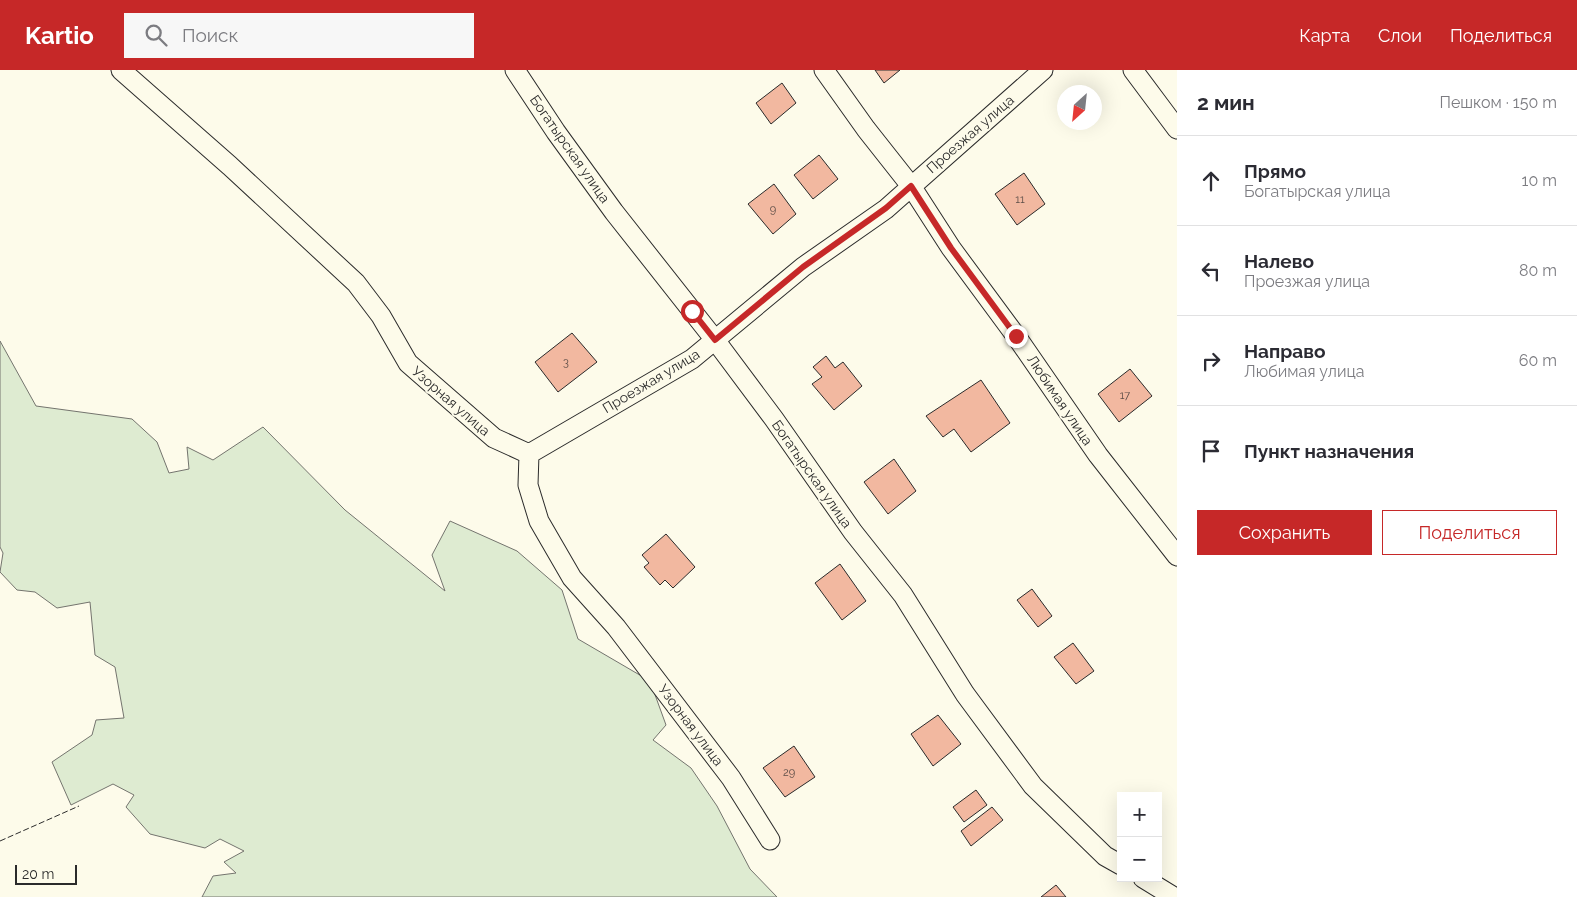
<!DOCTYPE html>
<html lang="ru">
<head>
<meta charset="utf-8">
<style>
  :root { --surface:#fff; --page:#f7f7f7; --text:#2b2b33; --muted:#7c7c81; --line:#e1e1e2; --accent:#c62828 }
  body { margin:0; font-family:Raleway,sans-serif; background:var(--page); color:var(--text) }
  .controls { position:absolute; right:15px; bottom:15px; display:grid; overflow:hidden; border-radius:0px; box-shadow:0 5px 20px #0002 }
  .controls button { width:45px; height:45px; display:grid; place-items:center; padding:0; border:0; border-bottom:1px solid var(--line); background:var(--surface); color:var(--text); font:25px sans-serif }
  .compass { position:absolute; left:1057px; top:15px; width:45px; height:45px; border-radius:50%; background:var(--surface); box-shadow:0 5px 20px #0002; rotate:207deg }
  .scale { position:absolute; left:15px; bottom:12px; width:62px; box-sizing:border-box; padding-left:5px; border:2px solid #2b2b2b; border-top:0; font-size:14px; line-height:18px; white-space:nowrap; color:#2b2b2b; -webkit-text-stroke:4px #fdfbea; paint-order:stroke }
  .stop { position:absolute; width:15px; height:15px; margin:-11px; border:4px solid #c62828; border-radius:50%; background:#fff }
  .stop.end { background:#c62828; border-color:#fff; box-shadow:0 1px 5px #0008 }
  .list { margin:0; padding:0; list-style:none }
  h2 { display:flex; justify-content:space-between; align-items:center; height:65px; margin:0; padding:0 20px; font-size:21px }
  h2 small { font-size:16px; font-weight:400; color:var(--muted) }
  .list li { display:grid; grid-template-columns:32px 1fr auto; gap:15px; align-items:center; box-sizing:border-box; height:90px; padding:0 20px; border-top:1px solid var(--line) }
  .list b { display:block; font-size:19px; white-space:nowrap }
  .list p { margin:0; font-size:16px; white-space:nowrap; color:var(--muted) }
  .list em { font-size:16px; font-style:normal; color:var(--muted) }
  .actions { display:flex; gap:10px; padding:15px 20px }
  .actions a { flex:1; padding:11px 0; border:1px solid var(--accent); border-radius:0px; text-align:center; font-size:18px; color:var(--accent) }
  .actions .main { background:var(--accent); color:#fff }
  .icon { flex:none; width:28px; height:28px; fill:none; stroke:currentColor; stroke-width:2; stroke-linecap:round; stroke-linejoin:round }
  .map { position:relative; flex:none; width:1177px; height:827px; overflow:hidden }
  header { display:flex; align-items:center; gap:30px; box-sizing:border-box; height:70px; padding:0 25px; background:var(--accent); color:#fff }
  header strong { font-size:24px }
  nav { display:flex; gap:28px; margin-inline-start:auto; font-size:18px }
  .search { width:350px; height:45px; background:var(--page); display:flex; align-items:center; gap:12px; box-sizing:border-box; padding:0 18px; border-radius:0px; color:var(--muted); font-size:19px }
  main { display:flex }
  aside { flex:1; background:var(--surface) }
  .map>svg:first-child { display:block }
  .green { fill:#deebd1; stroke:#74746e }
  .building { fill:#f2b8a0; stroke:#2b2b2b }
  .lines { fill:none; stroke-linecap:round; stroke-linejoin:round }
  .street-casing { stroke:#2b2b2b; stroke-width:21 }
  .street { stroke:#fdfbea; stroke-width:19 }
  .fence { stroke:#2b2b2b; stroke-width:1; stroke-dasharray:6 2.5; stroke-linecap:butt }
  .route { stroke:#c62828; stroke-width:6 }
  .labels { text-anchor:middle; dominant-baseline:central; stroke-width:4; stroke-linejoin:round; paint-order:stroke }
  .number-label { font-size:11px; fill:#5d4e48 }
  .street-label { font-size:14px; fill:#2b2b2b; stroke:#fdfbea }
</style>
</head>
<body>
<header>
<strong>Kartio</strong>
<div class="search"><svg class="icon" aria-label="search" viewBox="0 0 24 24"><circle cx="10" cy="10" r="6"/><path d="M15 15l6 6"/></svg>Поиск</div>
<nav><a>Карта</a><a>Слои</a><a>Поделиться</a></nav>
</header>
<main>
<div class="map">
<svg width="1177" height="827" viewBox="0 0 1177 827">
  <rect width="100%" height="100%" fill="#fdfbea"/>
  <path class="green" d="M0 271 36 336 132 349 157 372 169 403 189 399 187 377 213 390 263 357 345 440 445 521 432 485 450 451 517 481 562 520 578 569 650 611 666 655 653 670 691 698 717 736 750 799 777 827H202L213 806 236 803 224 792 244 781 220 769 205 778 150 764 126 737 134 725 113 714 71 735 52 692 92 665 96 650 124 648 115 597 95 585 90 532 57 538 35 522 17 520 0 502 3 483 0 477Z"/>
  <path class="building" d="M875 0H900L884 13Z
    M782 13 796 33 771 54 756 33Z
    M819 85 838 109 813 129 794 105Z
    M1024 103 1045 134 1017 155 995 124Z
    M774 114 796 144 773 164 748 134Z
    M572 263 597 292 558 322 535 292Z
    M826 286 835 298 843 292 862 316 834 340 812 314 822 307 813 297Z
    M1130 299 1152 326 1119 352 1098 324Z
    M981 310 1010 353 971 382 954 359 943 367 926 346Z
    M894 389 916 421 888 444 864 412Z
    M666 464 695 497 673 518 665 510 660 515 644 497 649 493 642 485Z
    M840 494 866 531 842 550 815 513Z
    M1032 519 1052 546 1038 557 1017 530Z
    M1073 573 1094 601 1076 614 1054 587Z
    M938 645 961 674 933 696 911 664Z
    M794 676 815 707 785 727 763 698Z
    M976 720 987 735 964 752 953 737Z
    M992 737 1003 750 971 776 961 761Z
    M1056 815 1066 827H1041Z"/>
  <g class="lines">
    <defs>
      <path id="street" d="M121 0 230 96 356 213 381 246 408 293 494 368 529 384 528 415 539 451 572 508 616 557 731 708 770 770
        M515 0 556 62 614 142 715 270 774 349 853 462 903 525 965 624 1033 716 1105 786 1121 795
        M824 0 866 59 911 116 951 178 1016 266 1098 385 1177 486
        M1133 0 1177 59
        M529 384 692 289 803 197 886 139 1043 0
        M1143 808 1174 827"/>
    </defs>
    <use href="#street" class="street-casing"/>
    <use href="#street" class="street"/>
    <path class="fence" d="M0 771 79 736"/>
  </g>
  <g class="lines">
    <path class="route" d="M692 241 715 270 803 197 886 138 911 116 951 178 1016 266"/>
  </g>
  <g class="labels">
    <g class="number-label">
      <text x="1020" y="129">11</text>
      <text x="773" y="139">9</text>
      <text x="566" y="292">3</text>
      <text x="1125" y="325">17</text>
      <text x="789" y="702">29</text>
    </g>
    <g class="street-label">
      <text transform="translate(970 64) rotate(-41)">Проезжая улица</text>
      <text transform="translate(570 79) rotate(55)">Богатырская улица</text>
      <text transform="translate(651 311) rotate(-31)">Проезжая улица</text>
      <text transform="translate(1060 330) rotate(56)">Любимая улица</text>
      <text transform="translate(451 331) rotate(41)">Узорная улица</text>
      <text transform="translate(812 404) rotate(55)">Богатырская улица</text>
      <text transform="translate(691 655) rotate(53)">Узорная улица</text>
    </g>
  </g>
</svg>
<div class="controls">
<button>+</button>
<button>−</button>
</div>
<svg class="compass" viewBox="-18 -18 36 36"><path d="M0-13l5 13h-10z" fill="#e53935"/><path d="M0 13l5-13h-10z" fill="#7c7c81"/></svg>
<div class="scale">20 m</div>
<div class="stop" style="left:692px;top:241px"></div>
<div class="stop end" style="left:1016px;top:266px"></div>
</div>
<aside>
<h2>2 мин<small>Пешком · 150 m</small></h2>
<ul class="list">
<li><svg class="icon" aria-label="ahead" viewBox="0 0 24 24"><path d="M12 20V5M6 11l6-6 6 6"/></svg><div><b>Прямо</b><p>Богатырская улица</p></div><em>10 m</em></li>
<li><svg class="icon" aria-label="left" viewBox="0 0 24 24"><path d="M17 20v-9H6M10 6l-5 5 5 5"/></svg><div><b>Налево</b><p>Проезжая улица</p></div><em>80 m</em></li>
<li><svg class="icon" aria-label="right" viewBox="0 0 24 24"><path d="M7 20v-9h11M14 6l5 5-5 5"/></svg><div><b>Направо</b><p>Любимая улица</p></div><em>60 m</em></li>
<li><svg class="icon" aria-label="arrive" viewBox="0 0 24 24"><path d="M6 21V4h12l-3 4 3 4H6"/></svg><div><b>Пункт назначения</b></div></li>
</ul>
<div class="actions"><a class="main">Сохранить</a><a>Поделиться</a></div>
</aside>
</main>
</body>
</html>
